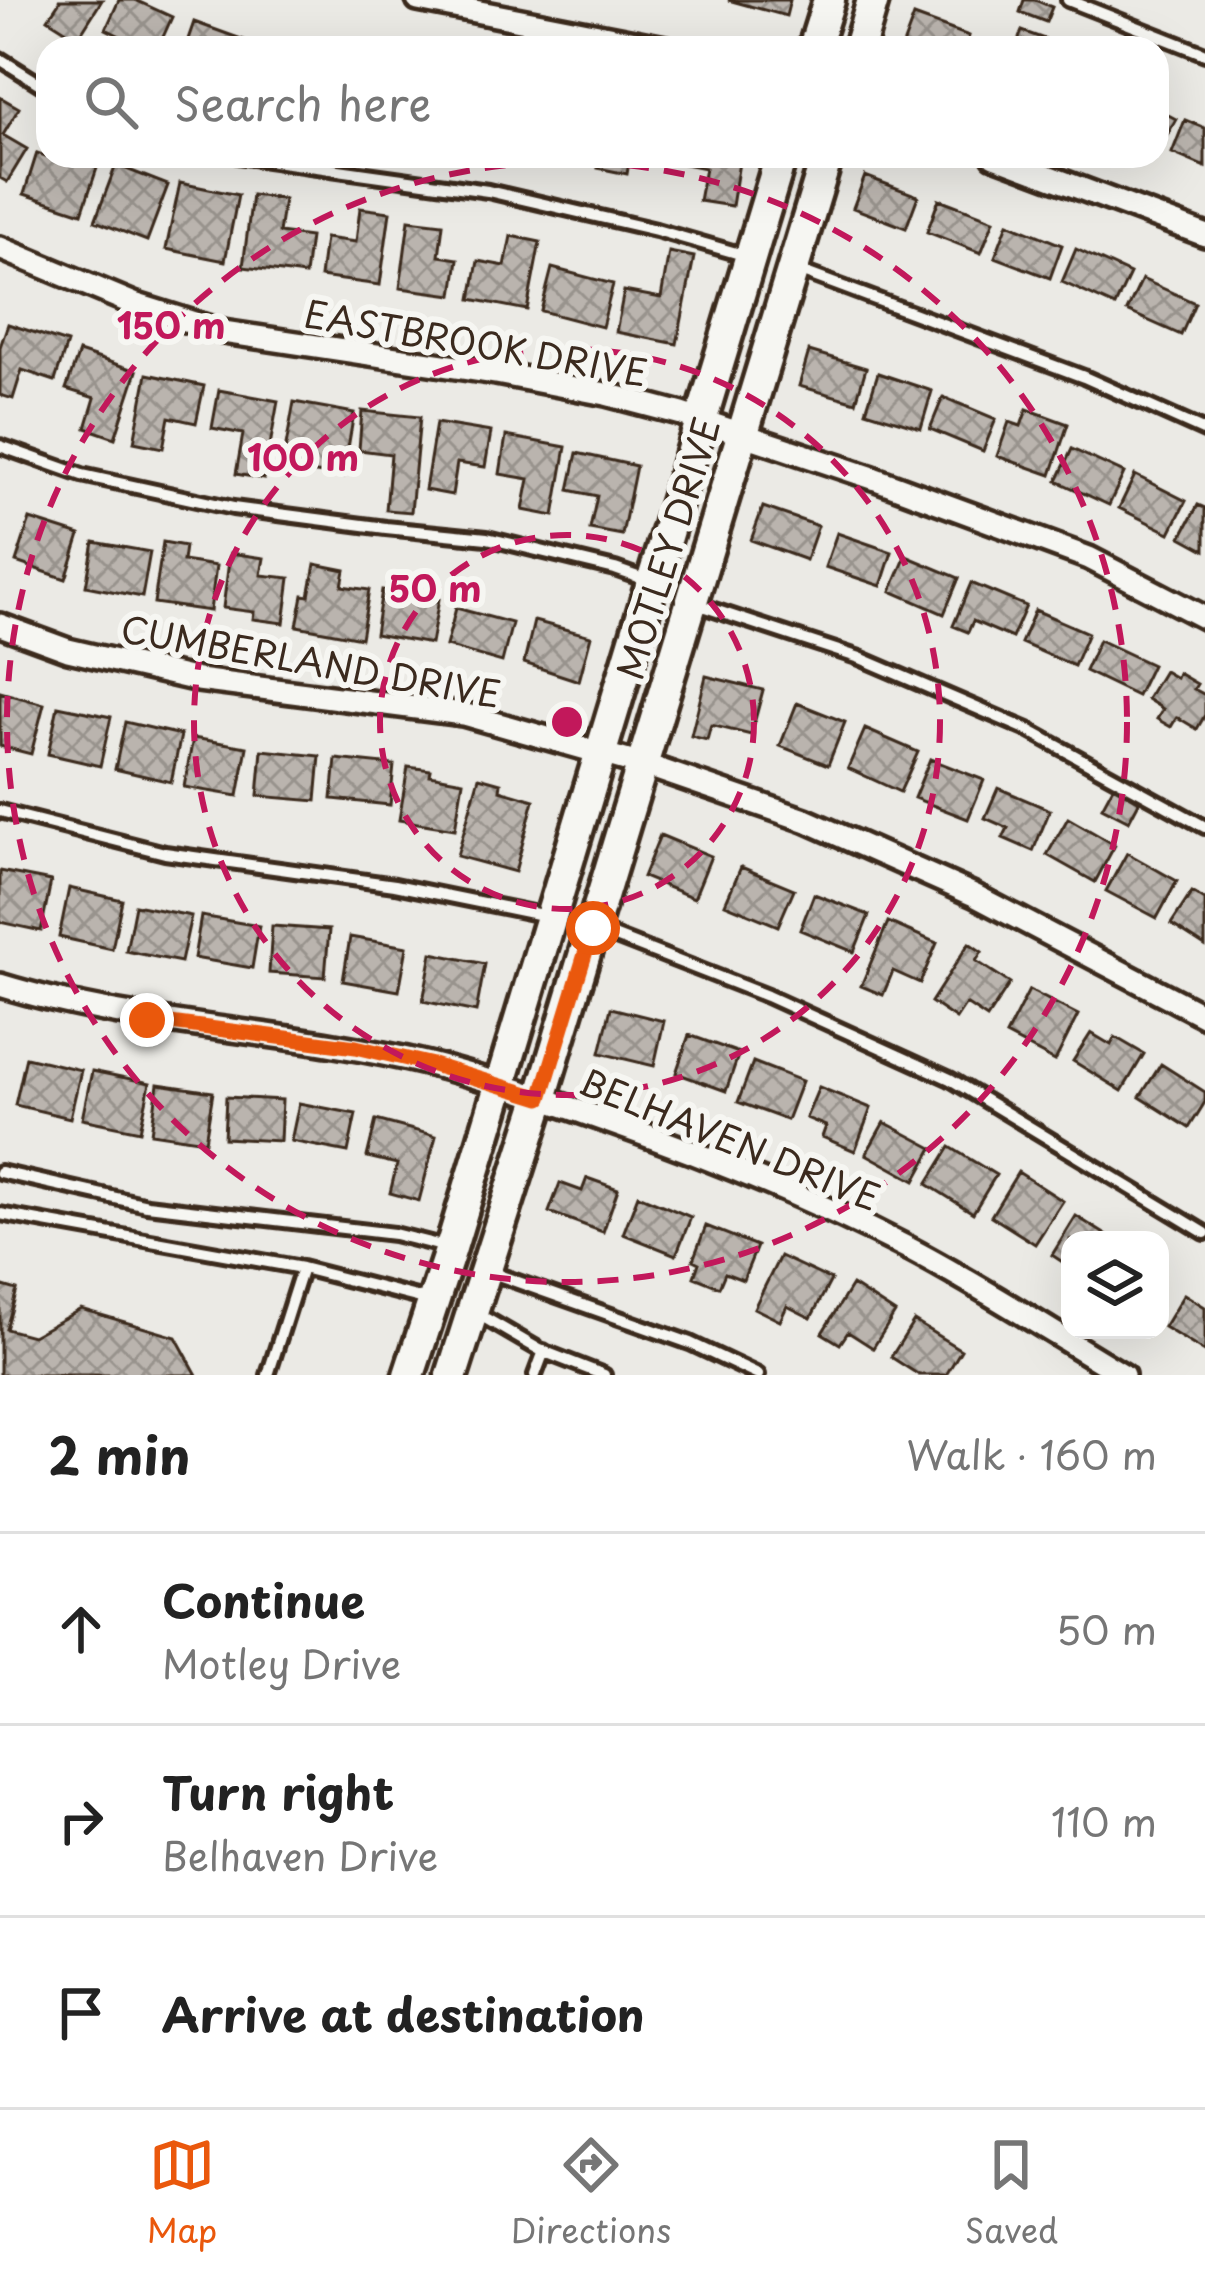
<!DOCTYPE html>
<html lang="en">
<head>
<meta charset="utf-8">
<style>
  :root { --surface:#fff; --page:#f6f6f6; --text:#222; --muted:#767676; --line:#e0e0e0; --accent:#ea580c }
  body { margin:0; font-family:"Playpen Sans",sans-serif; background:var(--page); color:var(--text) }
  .controls { position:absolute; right:36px; bottom:36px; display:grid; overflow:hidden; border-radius:24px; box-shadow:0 12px 48px #0002 }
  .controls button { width:108px; height:108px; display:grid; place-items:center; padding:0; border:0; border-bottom:3px solid var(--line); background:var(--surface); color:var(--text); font:60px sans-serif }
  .stop { position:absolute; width:36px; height:36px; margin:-27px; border:9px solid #ea580c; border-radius:50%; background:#fff }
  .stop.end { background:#ea580c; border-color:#fff; box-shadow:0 3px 12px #0008 }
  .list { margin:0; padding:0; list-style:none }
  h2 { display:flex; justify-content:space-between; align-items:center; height:156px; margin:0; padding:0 48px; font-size:51px }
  h2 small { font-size:39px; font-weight:400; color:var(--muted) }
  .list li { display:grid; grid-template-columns:78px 1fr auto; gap:36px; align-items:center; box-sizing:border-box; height:192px; padding:0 48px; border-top:3px solid var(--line) }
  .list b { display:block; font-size:45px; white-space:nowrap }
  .list p { margin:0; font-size:39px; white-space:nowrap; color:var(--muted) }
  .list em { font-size:39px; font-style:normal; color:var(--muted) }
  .icon { flex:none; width:66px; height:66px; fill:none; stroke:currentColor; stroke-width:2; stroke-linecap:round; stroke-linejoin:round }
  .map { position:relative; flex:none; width:1205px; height:1375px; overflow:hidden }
  .search { position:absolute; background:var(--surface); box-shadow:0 12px 48px #0002; left:36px; right:36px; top:36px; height:132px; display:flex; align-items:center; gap:30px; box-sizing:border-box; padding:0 42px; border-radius:36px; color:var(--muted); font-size:45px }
  .sheet { height:732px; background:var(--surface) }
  nav { display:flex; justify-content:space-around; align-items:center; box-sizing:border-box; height:168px; border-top:3px solid var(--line); background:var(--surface); font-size:33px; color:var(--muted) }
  nav a { display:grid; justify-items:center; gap:6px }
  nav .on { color:var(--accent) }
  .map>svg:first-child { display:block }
  .building { fill:url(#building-cross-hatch); stroke:#3b2a1e; stroke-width:3 }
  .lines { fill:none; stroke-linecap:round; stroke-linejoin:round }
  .lane-casing { stroke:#3b2a1e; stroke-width:20 }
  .street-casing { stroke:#3b2a1e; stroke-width:30 }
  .secondary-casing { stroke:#3b2a1e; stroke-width:39 }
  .lane { stroke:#f6f6f2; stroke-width:10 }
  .street { stroke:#f6f6f2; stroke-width:21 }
  .secondary { stroke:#f6f6f2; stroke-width:30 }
  .route { stroke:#ea580c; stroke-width:15 }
  .ring { fill:none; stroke:#c2185b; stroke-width:6; stroke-dasharray:21 15 }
  .labels { text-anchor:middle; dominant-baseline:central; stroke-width:12; stroke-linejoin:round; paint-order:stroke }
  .street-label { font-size:36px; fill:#3b2a1e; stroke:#f6f6f2 }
  .centre { fill:#c2185b; stroke:#f6f6f2; stroke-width:6 }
  .ring-label { font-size:36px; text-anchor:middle; font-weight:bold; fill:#c2185b; stroke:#f6f6f2; stroke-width:12; stroke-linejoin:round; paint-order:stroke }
</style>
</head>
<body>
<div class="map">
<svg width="1205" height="1375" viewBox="0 0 1205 1375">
  <defs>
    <pattern id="building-cross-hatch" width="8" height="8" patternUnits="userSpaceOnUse" patternTransform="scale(3)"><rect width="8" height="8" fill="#bab4ae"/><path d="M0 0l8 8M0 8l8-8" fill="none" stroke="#98938d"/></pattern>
  </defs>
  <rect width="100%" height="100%" fill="#ebeae5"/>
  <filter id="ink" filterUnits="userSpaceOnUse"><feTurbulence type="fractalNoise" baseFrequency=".00833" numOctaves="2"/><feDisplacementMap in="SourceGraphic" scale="24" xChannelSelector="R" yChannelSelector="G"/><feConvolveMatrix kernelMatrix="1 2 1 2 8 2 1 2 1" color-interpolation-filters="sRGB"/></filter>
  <g filter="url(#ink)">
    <path class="building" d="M58 0H102L78 38 48 19 60 1Z
      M119 0H135L172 17 158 48H127L130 41 106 29Z
      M728 0H790L786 16Z
      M1024 0H1035L1052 7 1046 22 1020 12Z
      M914 16 969 36 965 48H902Z
      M194 22 244 40 241 48H185Z
      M1022 31 1050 41 1048 48H1015Z
      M0 97 19 108 3 135 27 149 7 182 0 178Z
      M1157 109 1176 119 1159 150 1157 149Z
      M1185 120 1205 128V167L1172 153Z
      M37 153 69 164 71 156H101L82 213 24 194Z
      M600 156H630L627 174 598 168Z
      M681 156H740L732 206 699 201 705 168 680 163Z
      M116 165 168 185 147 241 95 221Z
      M865 176 918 196 906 228 853 208Z
      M180 183 238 195 225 261 166 249Z
      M252 195 284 199 279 233 310 237 305 275 243 267Z
      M939 199 994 220 981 253 927 232Z
      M360 208 390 212 380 285 320 277 325 238 356 242Z
      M409 220 443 224 439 256 458 259 453 295 400 288Z
      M1008 223 1062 245 1050 278 995 257Z
      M511 236 540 242 527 310 471 299 478 261 505 266Z
      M1076 249 1130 274 1115 306 1062 282Z
      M669 252 694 257 677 344 616 332 624 291 661 298Z
      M552 268 613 284 602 327 541 311Z
      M1142 279 1195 303 1181 335 1127 311Z
      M8 324 67 343 55 381 22 370 13 399 0 395V347Z
      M809 351 866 368 856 402 799 386Z
      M79 352 137 371 115 438 86 428 95 398 66 389Z
      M878 373 932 391 921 428 866 411Z
      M147 374 204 386 196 423 169 417 163 448 134 442Z
      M219 390 278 401 264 479 236 474 243 434 212 428Z
      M943 397 996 419 983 451 930 429Z
      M294 402 354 413 343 477 282 468Z
      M1027 409 1068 424 1051 475 997 456 1009 422 1021 426Z
      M362 411 420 417 411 512 386 510 391 454 359 450Z
      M436 423 491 432 485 467 457 463 452 495 425 490Z
      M506 436 566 447 554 516 523 510 529 479 500 474Z
      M1072 449 1124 473 1109 505 1057 481Z
      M577 453 636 466 622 535 590 529 597 496 569 490Z
      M1135 475 1186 501 1170 533 1119 508Z
      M1198 505 1205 508V550L1181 537Z
      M763 507 818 526 806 560 751 540Z
      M30 519 80 535 66 579 16 562Z
      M837 533 892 552 881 586 825 567Z
      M94 542 150 552 142 597 86 586Z
      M163 542 185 546 183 561 216 566 210 611 154 603Z
      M230 553 264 558 261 575 290 578 284 623 253 619 254 612 223 608Z
      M906 556 959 578 944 614 891 591Z
      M315 564 345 570 342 586 369 590 361 638 297 626 303 595 309 596Z
      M971 583 1026 606 1012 638 973 621 968 632 953 626Z
      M382 590 439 599 431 644 375 634Z
      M456 608 512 623 502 662 446 646Z
      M1035 610 1088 633 1074 666 1021 643Z
      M534 621 591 636 579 681 524 663Z
      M1099 640 1152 665 1137 696 1085 671Z
      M1164 671 1176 678 1178 673 1197 684 1194 689 1205 695V715L1197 729 1177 717 1171 727 1157 719 1163 709 1147 699Z
      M706 676 763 690 751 735 711 725 707 740 691 736Z
      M0 692 44 704 31 754 0 746Z
      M797 703 845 722 828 765 780 746Z
      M58 706 111 717 100 766 48 754Z
      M125 722 181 735 171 782 115 769Z
      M865 729 918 752 900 792 848 768Z
      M193 738 247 747 238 796 184 787Z
      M262 750 320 756 316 801 258 796Z
      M336 759 394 765 390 805 332 799Z
      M930 759 984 780 968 819 914 798Z
      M408 767 431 770 430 775 463 781 455 829 399 820Z
      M479 777 501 783 500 790 534 800 515 872 457 856Z
      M1114 785 1140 800 1129 821 1102 807Z
      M998 788 1050 810 1033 851 1003 838 1008 828 985 818Z
      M1068 818 1115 845 1095 882 1047 855Z
      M660 835 711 856 694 898 643 877Z
      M1127 853 1177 881 1157 918 1106 891Z
      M741 867 794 889 778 926 725 904Z
      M0 871 51 881 41 931 0 922Z
      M69 888 122 900 112 949 59 937Z
      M1192 892 1205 900V946L1171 924Z
      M814 894 869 915 854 952 800 930Z
      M135 905 191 916 181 962 126 951Z
      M201 916 259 926 252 968 194 958Z
      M888 922 937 943 920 983 893 971 883 995 861 986Z
      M272 926 329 930 325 977 269 973Z
      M350 937 407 947 399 991 343 981Z
      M969 943 982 952 976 961 1010 983 987 1018 966 1004 956 1019 931 1002Z
      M432 953 485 964 476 1012 423 1001Z
      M1029 990 1078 1015 1055 1061 1006 1035Z
      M611 1008 664 1021 654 1066 600 1053Z
      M1091 1033 1111 1045 1115 1037 1144 1054 1122 1091 1073 1061Z
      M689 1035 739 1053 726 1091 676 1073Z
      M26 1057 81 1070 70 1118 15 1105Z
      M753 1062 802 1081 787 1120 738 1102Z
      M1161 1064 1205 1092V1102L1189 1128 1140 1097Z
      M92 1071 150 1083 140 1131 82 1119Z
      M158 1084 213 1092 205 1141 151 1133Z
      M819 1087 871 1108 855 1151 822 1137 826 1126 806 1118Z
      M226 1097 282 1100 280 1141 224 1138Z
      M299 1103 356 1114 348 1152 291 1141Z
      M376 1120 436 1136 419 1201 390 1193 397 1164 367 1157Z
      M884 1122 933 1148 915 1181 866 1154Z
      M950 1147 996 1175 973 1213 927 1184Z
      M1018 1172 1063 1201 1035 1244 991 1216Z
      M587 1178 618 1189 603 1232 549 1212 560 1183 582 1191Z
      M638 1195 691 1217 676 1255 623 1234Z
      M1076 1216 1114 1240H1070V1267L1052 1255Z
      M706 1226 757 1246 743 1280 725 1273 719 1287 694 1277 699 1263 693 1260Z
      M780 1256 831 1280 811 1318 787 1306 780 1321 754 1308Z
      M0 1285 17 1290 6 1329 32 1336 81 1309 176 1337 197 1375H0Z
      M852 1285 895 1313 873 1348 848 1332 840 1344 822 1333Z
      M1184 1294 1205 1307V1352L1164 1327Z
      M914 1321 961 1350 946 1375H919L891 1357Z"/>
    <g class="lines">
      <defs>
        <path id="lane" d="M1068 0 1205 54
          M0 59 48 89
          M238 156 488 191 656 230 747 256
          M795 269 1084 377 1205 431
          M0 446 82 475 233 508 386 528 487 538 615 569 649 581
          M693 603 860 658 1028 730 1205 827
          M0 811 165 853 395 885 547 916
          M598 930 767 996 950 1079 1205 1233
          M0 1172 147 1205 394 1234 446 1247
          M0 1214 302 1268 432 1301
          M487 1271 690 1343 758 1375
          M478 1314 540 1350 604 1375
          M268 1375 302 1268
          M535 1375 544 1351"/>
        <path id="street" d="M418 0 665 48
          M994 156 1205 235
          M0 248 134 304 223 332 496 373 606 394 682 414 873 478 1089 558 1205 618
          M0 625 68 650 198 680 463 714 657 769 805 820 974 895 1205 1016
          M0 985C140 1028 287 1029 429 1064 485 1078 539 1097 593 1116 702 1154 809 1197 912 1250 984 1288 1053 1333 1123 1375"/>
        <path id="secondary" d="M814 48 829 0
          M859 48 873 0
          M409 1375 451 1248 781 156
          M452 1375 541 1098 827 156"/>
      </defs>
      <use href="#lane" class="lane-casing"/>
      <use href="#street" class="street-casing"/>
      <use href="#secondary" class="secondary-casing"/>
      <use href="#lane" class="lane"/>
      <use href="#street" class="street"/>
      <use href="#secondary" class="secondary"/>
    </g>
  </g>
  <g class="lines" filter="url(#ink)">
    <path class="route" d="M147 1020 356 1047 433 1065 541 1098 593 928"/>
  </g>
  <g class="ring">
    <circle cx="567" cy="722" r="187"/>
    <circle cx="567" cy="722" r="373"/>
    <circle cx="567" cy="722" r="560"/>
  </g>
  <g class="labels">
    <g class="street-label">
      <text transform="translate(476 342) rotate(10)">EASTBROOK DRIVE</text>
      <text transform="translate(667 548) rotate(-73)">MOTLEY DRIVE</text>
      <text transform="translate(311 660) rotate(10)">CUMBERLAND DRIVE</text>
      <text transform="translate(730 1138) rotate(22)">BELHAVEN DRIVE</text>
    </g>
  </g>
  <circle cx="567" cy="722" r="18" class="centre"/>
  <g class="ring-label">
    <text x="171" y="339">150 m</text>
    <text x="303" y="471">100 m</text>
    <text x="435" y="602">50 m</text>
  </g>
</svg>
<div class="controls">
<button><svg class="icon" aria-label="layers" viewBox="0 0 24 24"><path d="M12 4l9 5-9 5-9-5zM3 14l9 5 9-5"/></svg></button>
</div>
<div class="stop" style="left:593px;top:928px"></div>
<div class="stop end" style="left:147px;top:1020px"></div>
<div class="search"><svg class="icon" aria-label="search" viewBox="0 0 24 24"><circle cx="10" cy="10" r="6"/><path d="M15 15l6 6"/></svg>Search here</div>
</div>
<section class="sheet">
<h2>2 min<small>Walk · 160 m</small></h2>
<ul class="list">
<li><svg class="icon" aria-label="ahead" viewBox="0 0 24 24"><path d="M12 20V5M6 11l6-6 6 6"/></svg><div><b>Continue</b><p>Motley Drive</p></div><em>50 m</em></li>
<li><svg class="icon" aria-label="right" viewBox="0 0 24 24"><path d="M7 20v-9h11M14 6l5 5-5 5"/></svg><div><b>Turn right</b><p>Belhaven Drive</p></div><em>110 m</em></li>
<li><svg class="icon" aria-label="arrive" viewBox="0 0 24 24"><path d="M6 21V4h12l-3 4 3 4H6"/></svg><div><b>Arrive at destination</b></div></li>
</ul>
</section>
<nav>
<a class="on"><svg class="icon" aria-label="map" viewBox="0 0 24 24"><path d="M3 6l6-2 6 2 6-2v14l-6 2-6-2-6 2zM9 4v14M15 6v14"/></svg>Map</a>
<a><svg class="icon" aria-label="directions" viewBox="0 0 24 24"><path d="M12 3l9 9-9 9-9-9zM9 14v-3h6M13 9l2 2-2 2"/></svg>Directions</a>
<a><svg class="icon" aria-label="saved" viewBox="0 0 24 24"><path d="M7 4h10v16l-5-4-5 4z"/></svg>Saved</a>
</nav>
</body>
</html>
